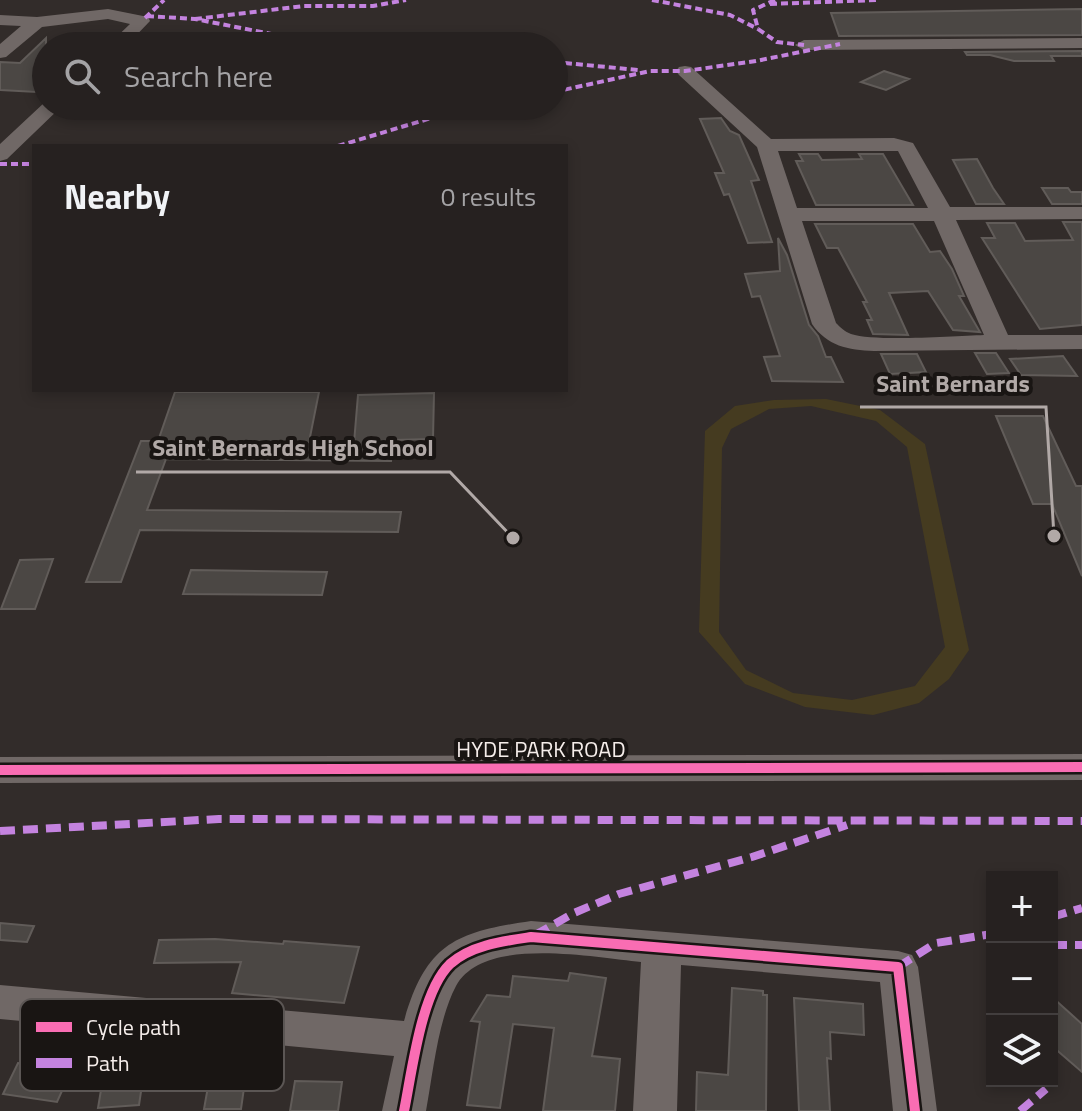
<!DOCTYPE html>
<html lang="en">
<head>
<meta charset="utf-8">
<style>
  :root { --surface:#262120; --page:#322e2d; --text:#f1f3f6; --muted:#a4a3a5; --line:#423e3e }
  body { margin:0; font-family:"Titillium Web",sans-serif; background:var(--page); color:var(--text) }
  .controls { position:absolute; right:24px; bottom:24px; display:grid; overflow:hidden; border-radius:0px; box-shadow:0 4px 12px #0003 }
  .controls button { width:72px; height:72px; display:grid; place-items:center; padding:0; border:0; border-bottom:2px solid var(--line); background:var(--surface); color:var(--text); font:40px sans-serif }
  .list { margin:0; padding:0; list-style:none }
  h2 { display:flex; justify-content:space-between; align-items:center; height:104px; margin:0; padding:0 32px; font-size:34px }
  h2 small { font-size:26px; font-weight:400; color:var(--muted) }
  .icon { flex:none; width:44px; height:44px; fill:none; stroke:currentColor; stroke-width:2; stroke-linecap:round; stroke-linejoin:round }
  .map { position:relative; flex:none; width:1082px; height:1111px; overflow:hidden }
  .search { position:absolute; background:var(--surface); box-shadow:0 4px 12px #0003; left:32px; top:32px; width:536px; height:88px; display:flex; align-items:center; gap:20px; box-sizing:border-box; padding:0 28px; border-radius:44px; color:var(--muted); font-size:30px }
  .panel { position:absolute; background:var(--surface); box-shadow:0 4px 12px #0003; left:32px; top:144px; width:536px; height:248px; border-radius:0px }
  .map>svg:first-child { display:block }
  .green { fill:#453b20; fill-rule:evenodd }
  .building { fill:#4b4744; stroke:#615c59; stroke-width:2 }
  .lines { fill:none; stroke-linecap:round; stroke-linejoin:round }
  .minor { fill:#706866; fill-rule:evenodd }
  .quiet-far1 { stroke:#c483df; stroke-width:4; stroke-dasharray:7 4; stroke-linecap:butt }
  .quiet { stroke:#c483df; stroke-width:8; stroke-dasharray:15 8; stroke-linecap:butt }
  .cycleway-casing { stroke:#191513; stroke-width:15 }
  .cycleway { stroke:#f96db3; stroke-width:10 }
  .labels { text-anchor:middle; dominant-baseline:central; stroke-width:8; stroke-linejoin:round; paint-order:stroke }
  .street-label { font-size:22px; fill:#f5edea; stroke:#191513 }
  .key { fill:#191513; stroke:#5b5654; stroke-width:2 }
  .key-label { font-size:22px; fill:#f5edea }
  .leader { fill:none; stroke:#b1a9a7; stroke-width:3 }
  .callout-dot { fill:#b1a9a7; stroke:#191513; stroke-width:3 }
  .callout-label { font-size:24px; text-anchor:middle; font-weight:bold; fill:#b1a9a7; stroke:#191513; stroke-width:8; stroke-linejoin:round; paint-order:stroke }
</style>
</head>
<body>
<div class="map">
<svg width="1082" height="1111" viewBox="0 0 1082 1111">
  <rect width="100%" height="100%" fill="#322c2a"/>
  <path class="green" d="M826 399 880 410 925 444 969 650 949 679 919 703 873 715 805 707 745 684 699 632 705 431 735 406 774 400ZM811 406 876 421 907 447 945 647 915 686 852 700 793 693 746 670 719 632 722 448 731 429 769 409Z"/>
  <path class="building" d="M1082 9V35L839 36 831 13Z
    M46 38V81L37 92 0 90V62L20 63Z
    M1082 51V56H1051L1054 61H1014L990 55H967L965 52Z
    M884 71 909 79 886 90 861 82Z
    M721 118 730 131 739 135 759 180 751 181 772 242 748 243 729 194 724 195 715 173H724L700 119Z
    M799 154H818L822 160 862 159 859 154H883L913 205H816L796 161H803Z
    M977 159 993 188 1004 204H976L953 160Z
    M1042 188H1068L1071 192H1082V204H1052Z
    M1063 222H1082V325L1040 329 982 238H995L987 223H1015L1025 241 1073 240Z
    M815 224H913L930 252 940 251 952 269 964 296H959L980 332 953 330 928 291 889 293 908 335 873 334 867 320H872L863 302H867L838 248H827Z
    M778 238 787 255 809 325 818 336 826 357H831L843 382 772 381 764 357 780 356 760 296 752 297 745 274 780 271Z
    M975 353H996L1009 373 987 374Z
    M881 354H917L926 372 890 374Z
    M1063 356 1077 376 1021 375 1010 359Z
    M175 392H319L309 442 354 443 358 395 434 393 433 439 394 440 391 461 166 459 147 510 401 512 398 532 140 530 121 582H86L141 441H158Z
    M996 416H1043L1076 486H1082V576L1052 504H1033Z
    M53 559 35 609H1L20 560Z
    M191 570 327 572 322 595 183 594Z
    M0 923 34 926 27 942 0 940Z
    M215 939 283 944 284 941 359 947 344 1003 232 993 241 962 154 963 159 940Z
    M570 973 606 978 592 1056 620 1059 615 1111H543L554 1028 513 1024 500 1108 467 1105 480 1022 471 1021 487 995 510 997 513 976 568 981Z
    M732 988 763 991V995H767L766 1111H696L697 1072 728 1075Z
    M1052 997 1082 1024V1072L1052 1046Z
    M794 998 863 1004 864 1035 830 1032 831 1059 827 1058 830 1111H799Z
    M146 1058 139 1105 98 1108 106 1060Z
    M18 1063 71 1071 57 1102 3 1094Z
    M209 1081H245L241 1109H204Z
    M295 1081 342 1082 338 1111H290Z"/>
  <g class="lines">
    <path class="minor" d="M108 9 148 17 150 21 126 46H107L130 24 108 19 42 27 6 57 0 58V44L21 26 0 25V15L37 17Z
      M1082 38V48L804 50 795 45 804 40Z
      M685 66 691 67 771 139 894 138 913 143 950 207H1082V219L956 220 1008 335H1082V349L874 351C848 350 827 346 812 324L757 147 679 75 676 71 679 67ZM778 151H898L928 208H797ZM802 221H934L984 335C954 336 875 342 851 334 845 332 840 327 836 323Z
      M45 102 46 106H62L7 159 0 161V144Z
      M1082 754V780L0 783V757Z
      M531 921 898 951 912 955 918 967 937 1111H893L880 982 681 965 677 1111H633L641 962C594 958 484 935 456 986 438 1020 433 1073 426 1111H382L394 1056 0 1019V985L404 1021C426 944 455 932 531 921Z"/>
    <path class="quiet-far1" d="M652 0 730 15 758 29
      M775 0 753 10 758 29 777 42 804 45
      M770 4 877 0
      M147 16 195 19 333 46
      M145 18 164 0
      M195 19 304 6H373L406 0
      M554 62 638 70
      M554 92 650 71H685L756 61 840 44
      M338 146 448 113 484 106
      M0 164H34"/>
    <path class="quiet" d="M0 831 219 819 1082 821
      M1052 917 1082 908
      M535 935 574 913 619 894 752 857 847 825
      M1052 945H1082
      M898 967 936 943 992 934
      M1020 1111 1046 1089"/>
    <defs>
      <path id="cycleway" d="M0 770 1082 767
        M404 1111C412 1072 421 992 450 964 471 945 504 941 531 937L898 967 915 1111"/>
    </defs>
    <use href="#cycleway" class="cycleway-casing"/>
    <use href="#cycleway" class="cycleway"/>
  </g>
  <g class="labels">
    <g class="street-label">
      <text x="541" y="749">HYDE PARK ROAD</text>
    </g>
  </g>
  <rect x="20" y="999" width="264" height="92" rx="12" class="key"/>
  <rect x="36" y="1022" width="36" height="10" fill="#f96db3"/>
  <rect x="36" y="1058" width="36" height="10" fill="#c483df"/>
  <g class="key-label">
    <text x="86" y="1035">Cycle path</text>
    <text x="86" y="1071">Path</text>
  </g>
  <path class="leader" d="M1054 536L1046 407H860M513 538L450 472H136"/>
  <g class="callout-dot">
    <circle cx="1054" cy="536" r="8"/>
    <circle cx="513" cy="538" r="8"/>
  </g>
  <g class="callout-label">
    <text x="953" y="392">Saint Bernards</text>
    <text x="293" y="456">Saint Bernards High School</text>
  </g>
</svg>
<div class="controls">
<button>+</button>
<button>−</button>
<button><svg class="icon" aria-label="layers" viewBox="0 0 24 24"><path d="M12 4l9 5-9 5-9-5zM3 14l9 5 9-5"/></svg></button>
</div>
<div class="search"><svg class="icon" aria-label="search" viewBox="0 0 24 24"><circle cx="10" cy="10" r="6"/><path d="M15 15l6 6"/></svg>Search here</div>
<section class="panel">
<h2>Nearby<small>0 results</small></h2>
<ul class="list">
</ul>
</section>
</div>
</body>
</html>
